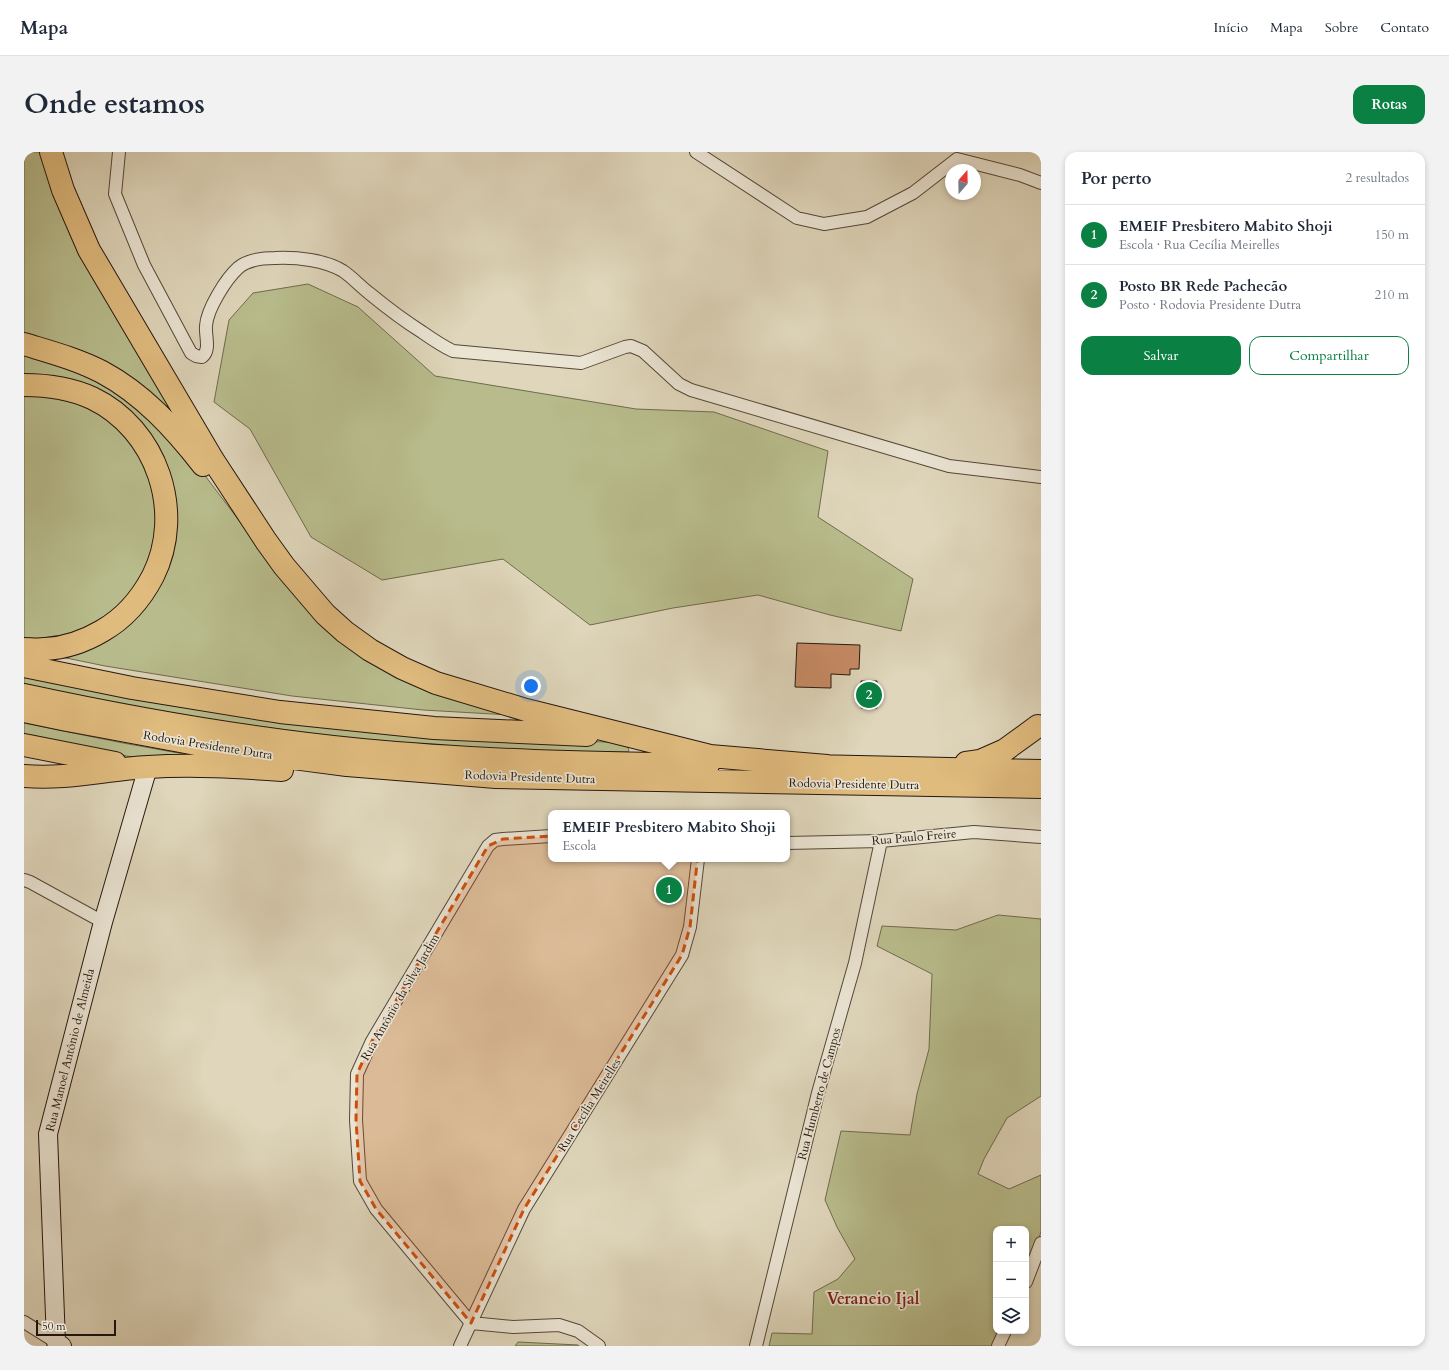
<!DOCTYPE html>
<html lang="pt">
<head>
<meta charset="utf-8">
<style>
  :root { --surface:#fff; --page:#f2f2f3; --text:#1f2937; --muted:#747a83; --line:#e0e1e3; --accent:#0b8043 }
  body { margin:0; font-family:Cardo,serif; background:var(--page); color:var(--text) }
  .controls { position:absolute; right:12px; bottom:12px; display:grid; overflow:hidden; border-radius:8px; box-shadow:0 2px 6px #0003 }
  .controls button { width:36px; height:36px; display:grid; place-items:center; padding:0; border:0; border-bottom:1px solid var(--line); background:var(--surface); color:var(--text); font:20px sans-serif }
  .compass { position:absolute; left:921px; top:12px; width:36px; height:36px; border-radius:50%; background:var(--surface); box-shadow:0 2px 6px #0003; rotate:20deg }
  .scale { position:absolute; left:12px; bottom:10px; width:80px; box-sizing:border-box; padding-left:4px; border:2px solid #27170f; border-top:0; font-size:11px; line-height:14px; white-space:nowrap; color:#27170f; -webkit-text-stroke:3px #eae4d3; paint-order:stroke }
  .you { position:absolute; left:507px; top:534px; width:14px; height:14px; margin:-10px; border:3px solid #fff; border-radius:50%; background:#1a73e8; box-shadow:0 0 0 6px #1a73e833 }
  .badge { display:grid; place-items:center; width:26px; height:26px; border-radius:50%; background:var(--accent); color:#fff; font-size:13px; font-weight:700 }
  .pin { position:absolute; translate:-50% -50%; border:2px solid #fff; box-shadow:0 1px 4px #0006 }
  .popup { position:absolute; left:524px; top:658px; width:242px; height:52px; box-sizing:border-box; display:grid; place-content:center; border-radius:8px; background:var(--surface); filter:drop-shadow(0 1px 3px #0005); font-size:13px; white-space:nowrap; color:var(--muted) }
  .popup b { font-size:15px; color:var(--text) }
  .popup::after { content:''; position:absolute; left:50%; top:100%; margin-left:-8px; border:8px solid transparent; border-top-color:var(--surface) }
  .list { margin:0; padding:0; list-style:none }
  h2 { display:flex; justify-content:space-between; align-items:center; height:52px; margin:0; padding:0 16px; font-size:17px }
  h2 small { font-size:13px; font-weight:400; color:var(--muted) }
  .list li { display:grid; grid-template-columns:26px 1fr auto; gap:12px; align-items:center; box-sizing:border-box; height:60px; padding:0 16px; border-top:1px solid var(--line) }
  .list b { display:block; font-size:15px; white-space:nowrap }
  .list p { margin:0; font-size:13px; white-space:nowrap; color:var(--muted) }
  .list em { font-size:13px; font-style:normal; color:var(--muted) }
  .actions { display:flex; gap:8px; padding:12px 16px }
  .actions a { flex:1; padding:9px 0; border:1px solid var(--accent); border-radius:12px; text-align:center; font-size:14px; color:var(--accent) }
  .actions .main { background:var(--accent); color:#fff }
  .icon { flex:none; width:22px; height:22px; fill:none; stroke:currentColor; stroke-width:2; stroke-linecap:round; stroke-linejoin:round }
  .map { position:relative; flex:none; width:1017px; height:1194px; overflow:hidden; border-radius:12px }
  header { display:flex; align-items:center; gap:24px; box-sizing:border-box; height:56px; padding:0 20px; background:var(--surface); border-bottom:1px solid var(--line) }
  header strong { font-size:19px }
  nav { display:flex; gap:22px; margin-inline-start:auto; font-size:14px }
  .intro { display:flex; align-items:center; justify-content:space-between; box-sizing:border-box; height:96px; padding:0 24px }
  h1 { margin:0; font-size:28px }
  .button { padding:10px 18px; border-radius:12px; background:var(--accent); color:#fff; font-size:14px; font-weight:700 }
  main { display:flex; gap:24px; padding:0 24px }
  aside { flex:1; background:var(--surface); border-radius:12px; box-shadow:0 2px 6px #0003 }
  .map>svg:first-child { display:block }
  .green { fill:#b8bc8c; stroke:#706a4e }
  .building { fill:#c88c67; stroke:#27170f }
  .lines { fill:none; stroke-linecap:round; stroke-linejoin:round }
  .street-casing { stroke:#55473a; stroke-width:14 }
  .secondary-casing { stroke:#27170f; stroke-width:20 }
  .highway-casing { stroke:#27170f; stroke-width:24 }
  .street { stroke:#eae4d3; stroke-width:12 }
  .secondary { stroke:#eae4d3; stroke-width:18 }
  .highway { stroke:#e0bb7e; stroke-width:22 }
  .marked { fill:#cb4f0c; fill-opacity:0.2; stroke:#cb4f0c; stroke-width:3; stroke-dasharray:8 5; stroke-linejoin:round }
  .labels { text-anchor:middle; dominant-baseline:central; stroke-width:3.5; stroke-linejoin:round; paint-order:stroke }
  .street-label { font-size:12px; fill:#27170f; stroke:#eae4d3 }
  .district-label { font-size:16px; font-weight:bold; fill:#7a1f14; stroke:#eae4d3 }
</style>
</head>
<body>
<header>
<strong>Mapa</strong>
<nav><a>Início</a><a>Mapa</a><a>Sobre</a><a>Contato</a></nav>
</header>
<div class="intro"><h1>Onde estamos</h1><a class="button">Rotas</a></div>
<main>
<div class="map">
<svg width="1017" height="1194" viewBox="0 0 1017 1194">
  <rect width="100%" height="100%" fill="#dfd6bb"/>
  <filter id="stains"><feTurbulence type="fractalNoise" baseFrequency=".005" numOctaves="4"/><feColorMatrix values="0 0 0 0 .2 0 0 0 0 .09 0 0 0 0 .02 0 0 0 .5 -.17"/></filter>
  <radialGradient id="worn" r=".72"><stop offset=".6" stop-color="#630" stop-opacity="0"/><stop offset="1" stop-color="#630" stop-opacity=".3"/></radialGradient>
  <path class="green" d="M0 0H20L160 272 0 184Z
    M284 132 334 155 411 224 612 257 690 260 804 299 794 365 889 427 877 479 806 463 734 443 649 456 566 473 479 407 358 428 287 385 226 277 190 250 205 168 229 141Z
    M0 197 86 231 160 296 261 429 304 475 503 564 399 558 268 544 81 514 23 502 83 482 146 381 105 267 0 229Z
    M0 242H19L59 252 90 269 124 313 135 362 123 417 91 461 46 485 0 488Z
    M0 520 535 588 602 591 605 598 604 600 491 599 326 587 153 563 0 534Z
    M0 571 99 591 182 606H114L58 596 0 584Z
    M974 763 1017 767V944L983 966 960 1007 954 1022 985 1037 1017 1023V1079L1005 1125 1002 1130V1077H972V1179H977L971 1194H745L748 1181 788 1182 790 1140 814 1127 831 1107 813 1075 801 1048 817 979 886 983 893 942 905 897 908 822 853 794 858 774 932 778Z
    M494 1190 554 1193 555 1194H491Z"/>
  <path class="building" d="M773 491 836 493 835 517H826V523L807 522V536L771 535Z
    M837 529H853V556H837Z"/>
  <g class="lines">
    <defs>
      <path id="street" d="M95 0 91 42 120 113 167 201 172 204 178 205C187 198 181 184 182 174 183 157 202 127 214 116 223 108 240 106 251 106 273 105 301 108 319 119 328 125 336 134 345 141 362 155 379 168 398 180 408 187 418 194 429 199L557 211 601 195 607 194 619 199 655 232 667 238 925 314 1017 325
        M672 0 773 66 800 72 843 65 889 41 933 7 996 23 1017 31
        M763 691 857 689 950 680 1017 685
        M0 728 6 730 79 770
        M1002 1130 1017 1091
        M0 1170 32 1190
        M447 1171 352 1057 336 1029 332 968 333 922 348 889 464 694 471 688 479 687 527 684
        M447 1171 489 1175 535 1173 554 1179 575 1194
        M436 1194 500 1057 658 803 666 775 674 707
        M732 1194 794 941 831 811 857 689
        M974 1194 981 1179"/>
      <path id="secondary" d="M38 1194 32 1190 24 982 79 770 124 615"/>
      <path id="highway" d="M27 0 39 38 65 98 189 308 242 389 260 414 301 462 321 480 346 498 378 516 412 531 502 558 686 604 803 614
        M0 192C26 200 53 207 78 220 119 242 150 276 179 313
        M0 233C24 233 46 236 68 246 133 277 161 360 129 424 117 447 101 466 78 479 61 489 42 496 21 497 14 498 7 497 0 497
        M0 514 108 536 256 560 410 576 563 583
        M0 543C111 567 225 587 338 598 453 609 568 611 684 613
        M0 559 43 568 172 592 246 603 323 613 472 625 1017 635
        M0 593 91 611
        M942 611 956 609 981 598 1014 574
        M788 614 1017 619
        M0 624C42 628 83 617 124 615 169 612 214 615 258 618"/>
    </defs>
    <use href="#street" class="street-casing"/>
    <use href="#secondary" class="secondary-casing"/>
    <use href="#highway" class="highway-casing"/>
    <use href="#street" class="street"/>
    <use href="#secondary" class="secondary"/>
    <use href="#highway" class="highway"/>
  </g>
  <path class="marked" d="M529 684 675 693 666 775 658 803 500 1057 447 1171 352 1057 336 1029 332 968 333 922 348 889 464 694 479 687Z"/>
  <g class="labels">
    <g class="street-label">
      <text transform="translate(184 593) rotate(9)">Rodovia Presidente Dutra</text>
      <text transform="translate(506 625) rotate(2)">Rodovia Presidente Dutra</text>
      <text transform="translate(830 632) rotate(1)">Rodovia Presidente Dutra</text>
      <text transform="translate(890 685) rotate(-5)">Rua Paulo Freire</text>
      <text transform="translate(376 845) rotate(-60)">Rua Antônio da Silva Jardim</text>
      <text transform="translate(46 898) rotate(-76)">Rua Manoel Antônio de Almeida</text>
      <text transform="translate(795 942) rotate(-75)">Rua Humberto de Campos</text>
      <text transform="translate(565 953) rotate(-58)">Rua Cecília Meirelles</text>
    </g>
    <g class="district-label">
      <text x="849" y="1147">Veraneio Ijal</text>
    </g>
  </g>
  <rect width="100%" height="100%" filter="url(#stains)"/>
  <rect width="100%" height="100%" fill="url(#worn)"/>
</svg>
<div class="controls">
<button>+</button>
<button>−</button>
<button><svg class="icon" aria-label="layers" viewBox="0 0 24 24"><path d="M12 4l9 5-9 5-9-5zM3 14l9 5 9-5"/></svg></button>
</div>
<svg class="compass" viewBox="-18 -18 36 36"><path d="M0-13l5 13h-10z" fill="#e53935"/><path d="M0 13l5-13h-10z" fill="#747a83"/></svg>
<div class="scale">50 m</div>
<div class="you"></div>
<div class="pin badge" style="left:645px;top:738px">1</div>
<div class="popup"><b>EMEIF Presbitero Mabito Shoji</b>Escola</div>
<div class="pin badge" style="left:845px;top:543px">2</div>
</div>
<aside>
<h2>Por perto<small>2 resultados</small></h2>
<ul class="list">
<li><span class="badge">1</span><div><b>EMEIF Presbitero Mabito Shoji</b><p>Escola · Rua Cecília Meirelles</p></div><em>150 m</em></li>
<li><span class="badge">2</span><div><b>Posto BR Rede Pachecão</b><p>Posto · Rodovia Presidente Dutra</p></div><em>210 m</em></li>
</ul>
<div class="actions"><a class="main">Salvar</a><a>Compartilhar</a></div>
</aside>
</main>
</body>
</html>
